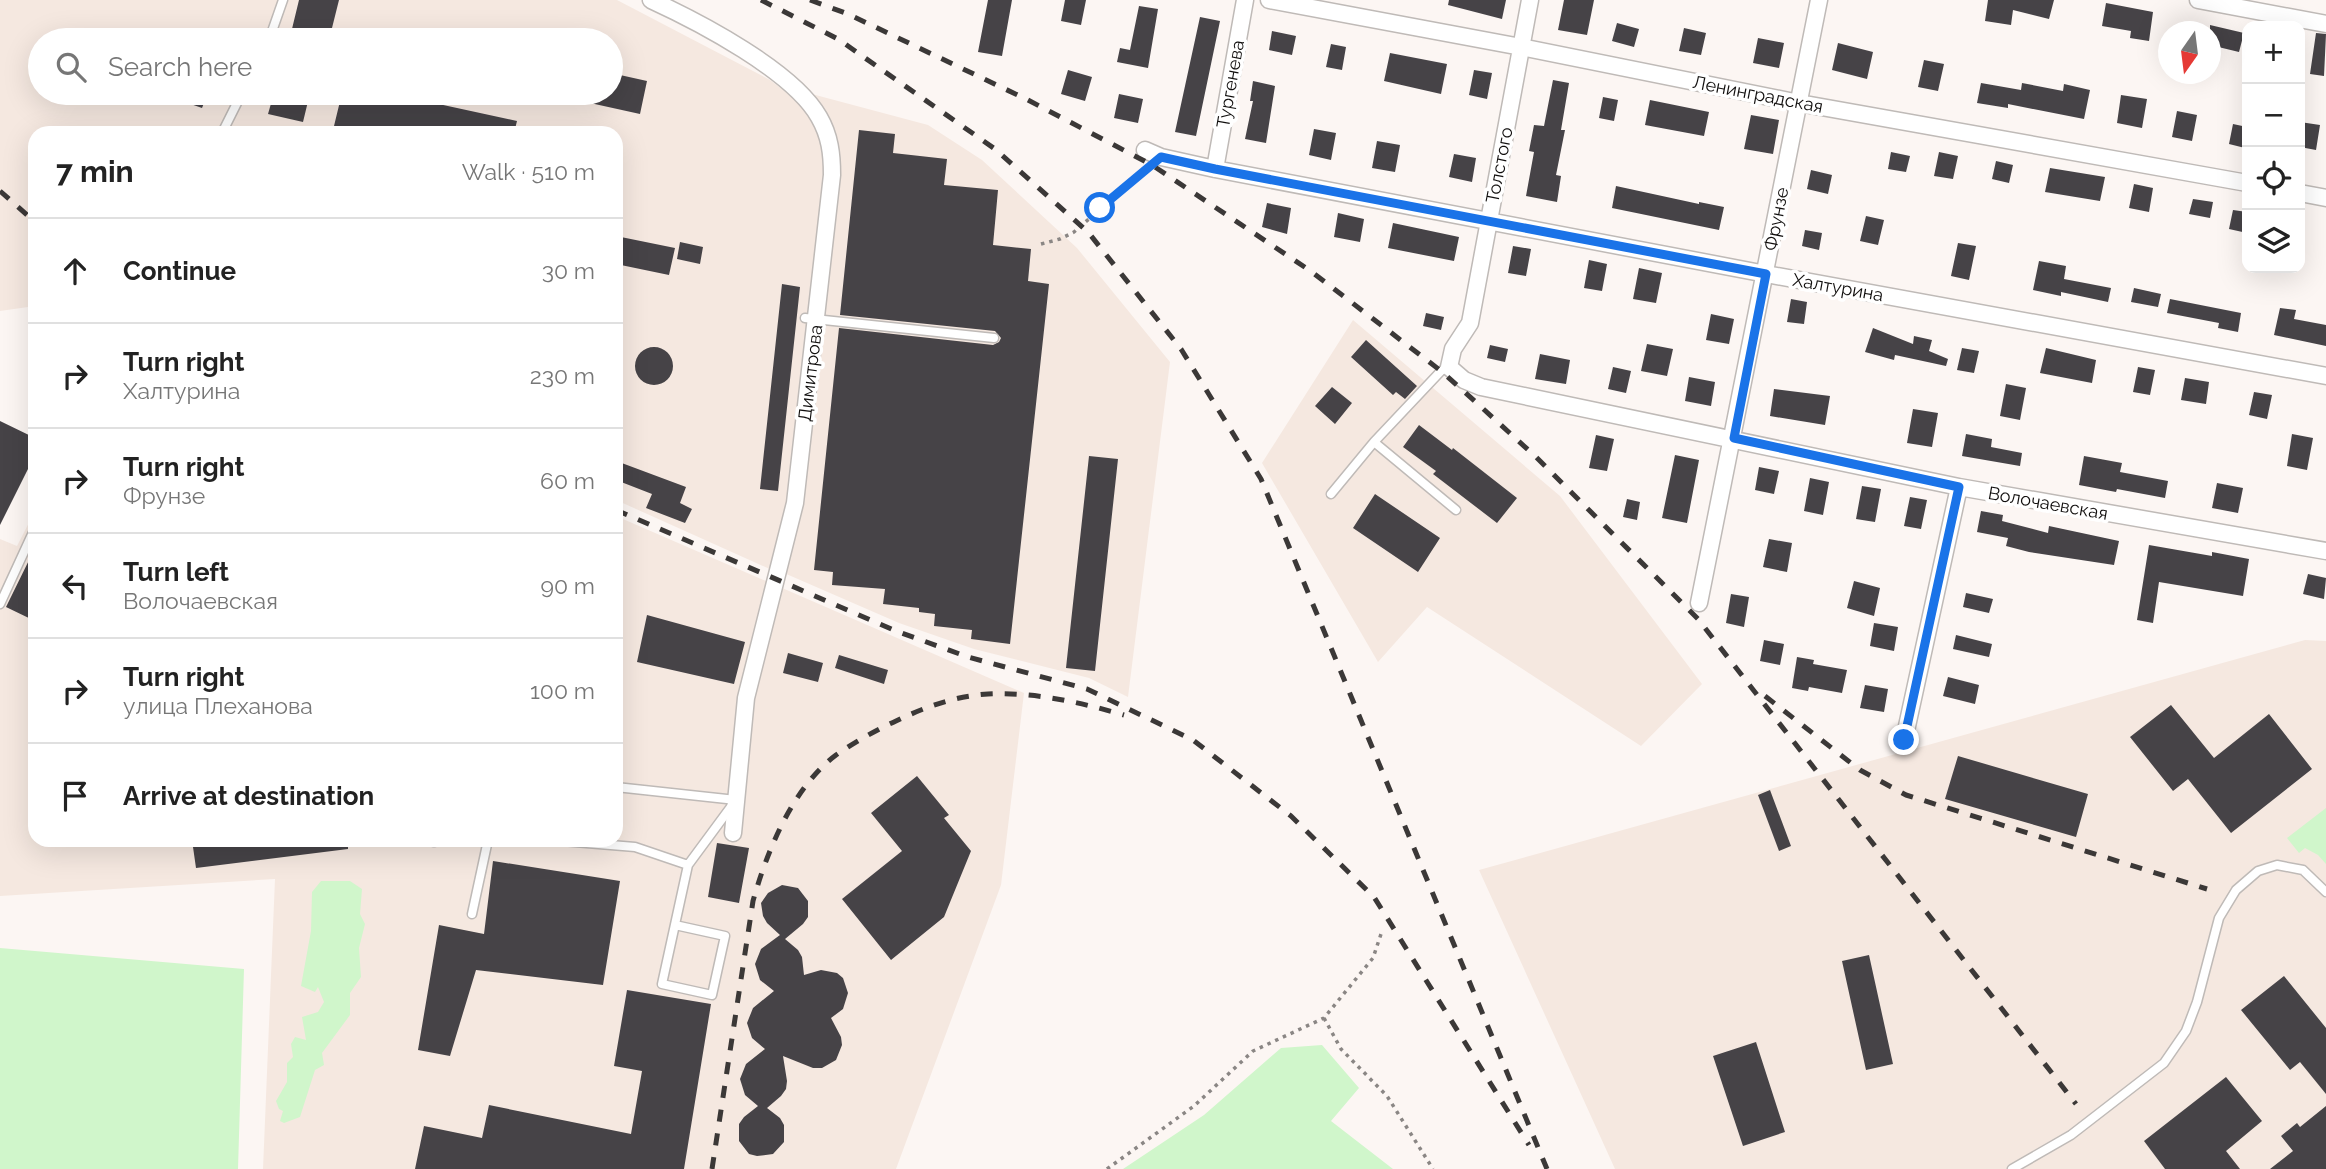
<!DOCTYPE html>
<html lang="en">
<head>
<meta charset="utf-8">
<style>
  :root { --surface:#fff; --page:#f2f2f2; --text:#222; --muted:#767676; --line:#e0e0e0 }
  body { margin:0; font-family:Raleway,sans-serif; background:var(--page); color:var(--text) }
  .controls { position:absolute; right:21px; top:21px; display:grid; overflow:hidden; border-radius:14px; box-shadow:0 7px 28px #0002 }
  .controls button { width:63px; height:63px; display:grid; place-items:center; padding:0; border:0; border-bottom:2px solid var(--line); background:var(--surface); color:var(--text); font:35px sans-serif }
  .compass { position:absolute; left:2158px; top:21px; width:63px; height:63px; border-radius:50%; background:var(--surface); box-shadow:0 7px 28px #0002; rotate:194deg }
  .stop { position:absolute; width:21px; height:21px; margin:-16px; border:5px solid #1a73e8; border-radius:50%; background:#fff }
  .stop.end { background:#1a73e8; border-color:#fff; box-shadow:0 2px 7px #0008 }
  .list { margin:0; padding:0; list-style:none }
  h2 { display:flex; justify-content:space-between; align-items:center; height:91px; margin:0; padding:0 28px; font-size:30px }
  h2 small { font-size:23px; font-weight:400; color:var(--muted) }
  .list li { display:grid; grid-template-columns:46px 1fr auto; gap:21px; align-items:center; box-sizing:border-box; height:105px; padding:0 28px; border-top:2px solid var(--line) }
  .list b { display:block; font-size:26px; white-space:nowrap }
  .list p { margin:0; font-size:23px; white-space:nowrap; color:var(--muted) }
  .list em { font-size:23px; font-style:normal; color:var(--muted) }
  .icon { flex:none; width:38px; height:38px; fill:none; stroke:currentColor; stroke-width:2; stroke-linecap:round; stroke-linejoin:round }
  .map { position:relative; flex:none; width:2326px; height:1169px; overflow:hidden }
  .search { position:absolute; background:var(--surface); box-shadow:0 7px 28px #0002; left:28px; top:28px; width:595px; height:77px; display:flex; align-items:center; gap:18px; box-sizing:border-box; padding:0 24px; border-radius:38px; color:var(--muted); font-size:26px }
  .panel { position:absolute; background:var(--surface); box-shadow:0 7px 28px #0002; left:28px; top:126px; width:595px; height:721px; border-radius:21px }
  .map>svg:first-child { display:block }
  .built { fill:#f5e8e0; fill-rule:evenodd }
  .green { fill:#d0f6cb }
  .building { fill:#464347 }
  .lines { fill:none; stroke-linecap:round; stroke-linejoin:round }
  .service-casing { stroke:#bfbab7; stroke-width:11 }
  .minor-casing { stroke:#bfbab7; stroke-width:19 }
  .path { stroke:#8a8684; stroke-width:3.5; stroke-dasharray:3.5 5; stroke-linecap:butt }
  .service { stroke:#fff; stroke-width:8 }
  .minor { stroke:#fff; stroke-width:16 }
  .rail { stroke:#3b3837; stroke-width:5; stroke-dasharray:12 12; stroke-linecap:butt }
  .route { stroke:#1a73e8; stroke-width:9 }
  .labels { text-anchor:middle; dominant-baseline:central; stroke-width:7; stroke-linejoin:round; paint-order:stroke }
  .street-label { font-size:18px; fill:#100e0d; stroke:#fff }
</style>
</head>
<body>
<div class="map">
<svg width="2326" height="1169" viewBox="0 0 2326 1169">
  <rect width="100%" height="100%" fill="#fcf6f3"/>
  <path class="built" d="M0 0H617L770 80 795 99 813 122 822 147 827 175 790 502 772 570 616 500V133H35V306L0 311ZM40 40H611V93H40Z
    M808 93 928 125 982 160 1077 248 1170 362 1128 697 1089 678 974 649 899 623 784 573 838 174Z
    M1353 320 1560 496 1702 684 1641 746 1427 607 1378 662 1262 463Z
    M35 511V840H616V516L1024 693 1001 885 896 1169H263L275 879 0 896V539L17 546Z
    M2305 640 2326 641V1169H1615L1479 870Z"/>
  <path class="green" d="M2326 808V864L2318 855 2305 848 2299 853 2287 838Z
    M321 881H350L362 889 360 914 365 924 359 948 361 977 350 993V1015L322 1053 324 1065 315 1070 300 1117 284 1123 280 1121 283 1111 279 1109 276 1101 287 1082V1063L293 1057 291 1044 295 1037 306 1040 302 1017 318 1012 324 1002 318 987 315 992 301 986 311 931 312 892Z
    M0 948 244 969 238 1169H0Z
    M1322 1045 1359 1088 1331 1121 1393 1169H1123L1204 1115 1281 1048Z"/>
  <path class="building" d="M299 0H339L329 40 291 33Z
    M988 0H1012L1002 56 978 52Z
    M1065 0H1086L1081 25 1061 21Z
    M1449 0H1506L1502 19 1448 5Z
    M1564 0H1594L1587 35 1558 30Z
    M1988 0H2054L2049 19 2013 10 2011 25 1985 21Z
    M2106 3 2153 12 2149 41 2130 38 2131 31 2102 26Z
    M1139 6 1158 9 1148 68 1117 62 1120 48 1130 50Z
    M1200 17 1220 21 1196 136 1175 132Z
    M1617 23 1639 29 1634 47 1612 41Z
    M2210 25 2244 33 2239 52 2210 45Z
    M1684 28 1706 33 1701 55 1679 51Z
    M1272 31 1296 36 1292 55 1269 50Z
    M2316 33 2326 34 2324 76 2310 74Z
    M1758 38 1784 43 1779 68 1753 63Z
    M1838 43 1873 52 1867 79 1832 70Z
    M1331 44 1346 47 1342 70 1326 67Z
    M1390 53 1447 64 1441 94 1384 81Z
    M1924 60 1944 64 1938 91 1918 87Z
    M1068 70 1092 77 1085 101 1061 94Z
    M1474 70 1492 73 1487 99 1469 95Z
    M611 73 647 81 640 114 572 99 573 93H611Z
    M1553 80 1569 83 1561 130H1565L1556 175 1561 176 1557 202 1526 196 1534 152 1529 151 1534 125 1544 126Z
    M1253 81 1275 86 1266 143 1245 139 1253 101H1250Z
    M1981 83 2021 90 2022 83 2063 91 2064 84 2090 90 2084 119 2008 104V108L1977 103Z
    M165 93H208L202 108 165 95Z
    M274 93H310L303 122 268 114Z
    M342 93H388L517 121 514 133H364L334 126Z
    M1119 94 1143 99 1138 123 1114 118Z
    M2121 95 2147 99 2142 128 2117 123Z
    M1603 97 1618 100 1614 121 1599 118Z
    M1650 100 1709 112 1704 136 1645 125Z
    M2177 111 2197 115 2192 141 2172 137Z
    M1751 115 1779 120 1773 154 1744 149Z
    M2300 122 2320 125 2316 150 2300 147Z
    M2233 124 2247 127 2245 148 2229 144Z
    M1314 129 1336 133 1331 160 1309 155Z
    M859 130 895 134 893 153 947 159 944 185 998 190 993 245 1031 249 1028 281 1049 284 1010 644 971 639 972 630 934 626 935 614 919 612V608L883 604 885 589 832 585 833 572 814 570 839 328 993 345 999 342 1001 338 995 331 840 315Z
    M1377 141 1400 145 1395 172 1372 168Z
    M1891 152 1910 156 1906 172 1888 169Z
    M1939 152 1958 156 1953 179 1934 176Z
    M1454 154 1476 158 1472 182 1449 177Z
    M1996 161 2013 165 2009 183 1992 179Z
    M2050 168 2105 177 2100 201 2045 192Z
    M1811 170 1832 175 1828 194 1807 189Z
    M2134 184 2153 188 2149 212 2129 208Z
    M1616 186 1699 204V202L1724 207 1719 230 1612 208Z
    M2193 199 2213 202 2210 218 2189 214Z
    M1267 203 1291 208 1287 234 1262 227Z
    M2233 210 2247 212V233L2229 229Z
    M1338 213 1364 219 1360 242 1334 237Z
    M1866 216 1884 220 1878 245 1860 241Z
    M1393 223 1459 237 1454 261 1388 248Z
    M1805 230 1822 233 1819 250 1802 246Z
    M616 236 675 248 669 275 616 264Z
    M680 242 703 247 700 264 677 259Z
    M1958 243 1976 246 1969 280 1951 276Z
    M1513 246 1531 249 1526 276 1508 273Z
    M1589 260 1607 264 1602 291 1584 288Z
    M2039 261 2066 266 2064 279 2111 288 2108 302 2061 292V296L2033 290Z
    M1639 268 1662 273 1656 303 1633 299Z
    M782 284 800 287 778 491 760 489Z
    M2134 288 2161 294 2158 307 2131 302Z
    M1791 299 1807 302 1804 324 1787 322Z
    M2170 299 2241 313 2238 332 2218 328 2219 323 2167 313Z
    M2280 308 2296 310 2294 319 2326 325V346L2274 335Z
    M1426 313 1444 317 1441 330 1423 326Z
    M1711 314 1734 319 1729 344 1706 340Z
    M1873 328 1913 344 1914 336 1932 340 1929 351 1948 359 1946 366 1895 355 1894 360 1865 352Z
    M1366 340 1417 386 1405 399 1396 392 1393 395 1351 357Z
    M1647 344 1673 349 1667 376 1641 371Z
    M1490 345 1508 349 1505 362 1487 358Z
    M635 366a19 19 0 1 1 38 0a19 19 0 1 1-38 0Z
    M1962 348 1979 351 1974 373 1957 370Z
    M2046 348 2096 360 2092 383 2040 373Z
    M1540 354 1570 360 1566 384 1535 379Z
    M1613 367 1631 371 1626 393 1608 389Z
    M2138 367 2155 370 2150 395 2133 392Z
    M1689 377 1715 382 1711 406 1685 401Z
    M2185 378 2209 382 2206 404 2181 400Z
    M2006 384 2026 388 2020 420 2000 416Z
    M1332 387 1352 403 1335 424 1315 406Z
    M1774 389 1830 396 1825 425 1770 416Z
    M2254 392 2272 395 2267 419 2249 415Z
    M1913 409 1938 413 1932 447 1907 443Z
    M0 421 35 438V455L0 525Z
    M1419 425 1452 450 1453 448 1517 498 1497 523 1433 474 1436 471 1403 447Z
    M1966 434 1992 439 1991 447 2022 453 2020 466 1962 456Z
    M2292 434 2313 438 2307 470 2287 466Z
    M1596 435 1614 439 1607 471 1589 468Z
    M1675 455 1699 460 1687 523 1662 518Z
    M1089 456 1118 459 1095 671 1066 668Z
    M2084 456 2122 463 2120 472 2168 481 2165 498 2117 489 2116 492 2079 485Z
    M619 462 686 487 680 503 692 509 685 523 646 508 652 494 616 480V471Z
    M1759 467 1779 471 1774 494 1755 490Z
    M1810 478 1829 482 1823 515 1804 511Z
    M2217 483 2243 488 2238 513 2212 508Z
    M1862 486 1881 489 1875 522 1856 519Z
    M1375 494 1440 538 1418 572 1353 528Z
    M1910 497 1927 500 1921 529 1904 526Z
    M1627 499 1640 502 1637 520 1623 517Z
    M1981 511 2003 515 2002 521 2048 533 2049 526 2119 541 2114 565 2029 552 2006 546 2008 538 1977 532Z
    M1769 539 1792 543 1787 572 1763 567Z
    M2149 545 2212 556V552L2249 559 2243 596 2159 582 2153 623 2137 620Z
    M35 548V621L6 607Z
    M2308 574 2326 578 2324 599 2303 594Z
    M1854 581 1880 588 1874 616 1847 608Z
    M1966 593 1993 599 1989 613 1963 607Z
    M1731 594 1749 597 1744 627 1726 623Z
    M647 615 745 642 734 684 637 662Z
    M1874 623 1898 627 1894 651 1870 646Z
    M1956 635 1992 644 1989 657 1953 649Z
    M1764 640 1784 644 1780 665 1760 661Z
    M788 653 823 663 818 682 783 673Z
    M839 655 888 670 884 684 835 668Z
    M1797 657 1814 660 1813 664 1847 670 1842 693 1809 687 1808 691 1792 688Z
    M1948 677 1979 685 1975 704 1943 696Z
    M1865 685 1888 689 1884 712 1860 708Z
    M2171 705 2214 758 2269 714 2312 769 2231 833 2188 779 2173 791 2130 737Z
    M1958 756 2088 794 2076 837 1945 799Z
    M917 776 949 815 944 818 971 851 944 917 891 960 842 899 902 851 871 813Z
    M1770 790 1791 846 1779 851 1758 795Z
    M192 840H348V849L196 868Z
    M717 843 749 848 739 903 708 897Z
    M493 861 620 881 603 985 476 970 450 1056 418 1050 439 925 484 934Z
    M782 885 798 888 808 901V917L803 924 785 939 798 950 802 957 804 975 821 970 837 973 843 978 848 993 843 1009 831 1018 841 1037 842 1045 836 1060 822 1068H813L783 1056 787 1081 786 1089 781 1096 767 1108 780 1118 784 1125V1142L773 1154 757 1156 749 1154 739 1141V1124L744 1117 758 1106 745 1095 740 1079 746 1064 765 1049 752 1038 747 1023 753 1008 774 991 760 980 755 964 761 949 780 935 767 923 763 916 761 903 768 893Z
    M1869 955 1893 1064 1866 1070 1842 961Z
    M2284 976 2326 1028V1094L2300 1062 2290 1070 2241 1010Z
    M627 990 711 1004 684 1169H415L424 1126 482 1138 489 1105 631 1134 642 1071 614 1066Z
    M1756 1042 1785 1132 1743 1146 1713 1056Z
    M2226 1077 2262 1121 2226 1151 2240 1169H2165L2144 1141Z
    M2326 1106V1169H2270L2293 1151 2281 1136 2297 1123 2300 1127Z"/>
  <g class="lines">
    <defs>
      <path id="service" d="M271 37 281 40
        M269 40 283 0
        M540 40 559 35
        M222 133 242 93
        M805 318 994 338
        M1374 442 1456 510
        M1331 494 1374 442 1441 371 1449 367
        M0 604 35 528
        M616 787 736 800 688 865 662 984 712 995 725 936 675 925
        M434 840V842
        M550 840 635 847 688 865
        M472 914 488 840
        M2012 1169 2071 1135 2164 1063 2186 1031 2197 1002 2219 918 2236 890 2258 871 2277 865 2303 870 2326 892"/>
      <path id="minor" d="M651 0C699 22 793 71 819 117 830 136 832 154 832 175L795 503 746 698 733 833
        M1269 0 1521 47 1799 103 2247 183
        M1530 0 1470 323 1453 349 1449 367 1464 380 1481 387 1959 487 2326 551
        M2198 0 2326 24
        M1145 150 1161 157 1215 169 1766 274 2326 376
        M1215 169 1245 0
        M2300 193 2326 198
        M1699 603 1819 0
        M1904 740 1959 487"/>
    </defs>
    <use href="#service" class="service-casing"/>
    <use href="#minor" class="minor-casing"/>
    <path class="path" d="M1041 244 1060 239 1074 232 1146 169
      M1324 1018 1341 1049 1387 1096 1433 1169
      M1107 1169 1194 1106 1253 1051 1324 1018 1373 958 1381 934"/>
    <use href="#service" class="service"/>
    <use href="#minor" class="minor"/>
    <path class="rail" d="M761 0 838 39 995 149 1088 232 1181 349 1261 479 1547 1169
      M810 0 848 14 1026 99 1152 165 1312 272 1441 371 1479 405 1536 457 1698 619 2076 1104
      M0 191 35 222
      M616 510 896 631 968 657 1087 689 1193 740 1291 816 1374 897 1529 1145
      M1765 696 1860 770 1906 795 2207 889
      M712 1169 753 901C767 851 793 787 836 755 855 742 876 730 896 721 925 707 955 696 988 694 1035 692 1079 702 1124 715"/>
  </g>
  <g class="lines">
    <path class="route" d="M1100 208 1161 157 1215 169 1766 274 1734 438 1959 487 1904 740"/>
  </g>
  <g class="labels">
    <g class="street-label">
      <text transform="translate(1230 84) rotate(-80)">Тургенева</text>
      <text transform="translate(1758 94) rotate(11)">Ленинградская</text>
      <text transform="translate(1499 165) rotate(-79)">Толстого</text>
      <text transform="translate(1776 219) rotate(-79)">Фрунзе</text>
      <text transform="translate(1838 287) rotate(10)">Халтурина</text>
      <text transform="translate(810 373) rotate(-83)">Димитрова</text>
      <text transform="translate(2048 503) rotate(10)">Волочаевская</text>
    </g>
  </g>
</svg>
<div class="controls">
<button>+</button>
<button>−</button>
<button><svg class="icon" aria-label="locate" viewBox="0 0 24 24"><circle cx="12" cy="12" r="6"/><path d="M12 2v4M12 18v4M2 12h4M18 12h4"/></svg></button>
<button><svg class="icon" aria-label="layers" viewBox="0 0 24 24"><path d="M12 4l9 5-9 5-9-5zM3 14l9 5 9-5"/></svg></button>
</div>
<svg class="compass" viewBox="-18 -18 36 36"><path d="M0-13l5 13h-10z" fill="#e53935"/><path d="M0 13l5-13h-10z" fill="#767676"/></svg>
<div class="stop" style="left:1100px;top:208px"></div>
<div class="stop end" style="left:1904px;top:740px"></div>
<div class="search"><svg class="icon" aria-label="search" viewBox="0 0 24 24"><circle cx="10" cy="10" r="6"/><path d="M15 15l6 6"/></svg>Search here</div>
<section class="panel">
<h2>7 min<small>Walk · 510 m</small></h2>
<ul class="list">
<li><svg class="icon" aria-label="ahead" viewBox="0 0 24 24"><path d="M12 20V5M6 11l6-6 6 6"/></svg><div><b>Continue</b></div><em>30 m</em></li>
<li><svg class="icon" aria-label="right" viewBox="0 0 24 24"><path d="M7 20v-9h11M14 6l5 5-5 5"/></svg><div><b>Turn right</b><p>Халтурина</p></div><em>230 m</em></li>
<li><svg class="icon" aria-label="right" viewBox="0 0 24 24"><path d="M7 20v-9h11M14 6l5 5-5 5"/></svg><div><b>Turn right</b><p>Фрунзе</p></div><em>60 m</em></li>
<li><svg class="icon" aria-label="left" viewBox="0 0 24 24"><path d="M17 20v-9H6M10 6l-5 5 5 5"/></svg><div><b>Turn left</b><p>Волочаевская</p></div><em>90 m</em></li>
<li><svg class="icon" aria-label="right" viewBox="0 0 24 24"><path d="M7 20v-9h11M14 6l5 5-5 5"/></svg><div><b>Turn right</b><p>улица Плеханова</p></div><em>100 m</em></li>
<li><svg class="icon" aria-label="arrive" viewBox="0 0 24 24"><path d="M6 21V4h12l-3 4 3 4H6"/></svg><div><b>Arrive at destination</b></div></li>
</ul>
</section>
</div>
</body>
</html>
